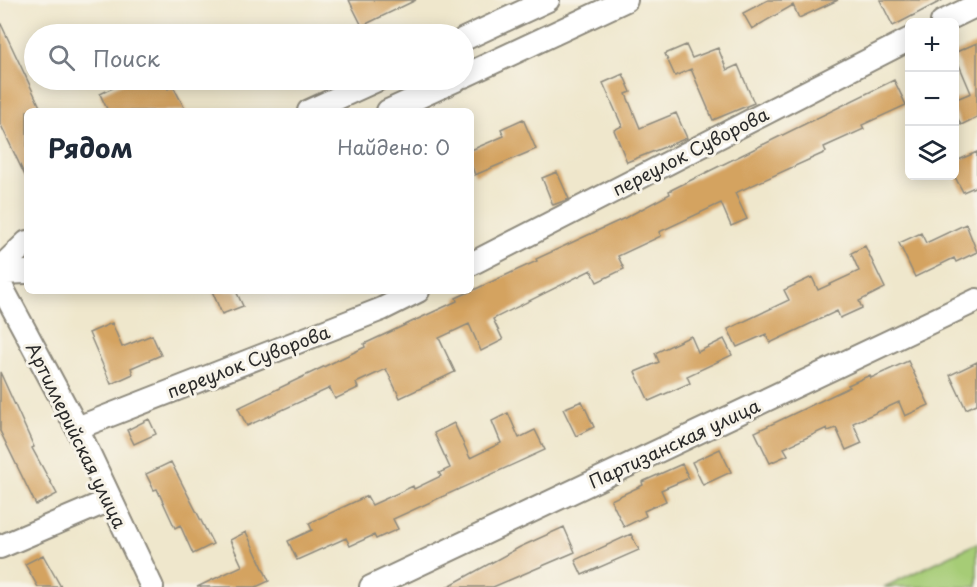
<!DOCTYPE html>
<html lang="ru">
<head>
<meta charset="utf-8">
<style>
  :root { --surface:#fff; --page:#f2f2f3; --text:#1f2937; --muted:#747a83; --line:#e0e1e3 }
  body { margin:0; font-family:"Playpen Sans",sans-serif; background:var(--page); color:var(--text) }
  .controls { position:absolute; right:18px; top:18px; display:grid; overflow:hidden; border-radius:9px; box-shadow:0 3px 15px #0003 }
  .controls button { width:54px; height:54px; display:grid; place-items:center; padding:0; border:0; border-bottom:2px solid var(--line); background:var(--surface); color:var(--text); font:30px sans-serif }
  .list { margin:0; padding:0; list-style:none }
  h2 { display:flex; justify-content:space-between; align-items:center; height:78px; margin:0; padding:0 24px; font-size:26px }
  h2 small { font-size:20px; font-weight:400; color:var(--muted) }
  .icon { flex:none; width:33px; height:33px; fill:none; stroke:currentColor; stroke-width:2; stroke-linecap:round; stroke-linejoin:round }
  .map { position:relative; flex:none; width:977px; height:587px; overflow:hidden }
  .search { position:absolute; background:var(--surface); box-shadow:0 3px 15px #0003; left:24px; top:24px; width:450px; height:66px; display:flex; align-items:center; gap:15px; box-sizing:border-box; padding:0 21px; border-radius:33px; color:var(--muted); font-size:22px }
  .panel { position:absolute; background:var(--surface); box-shadow:0 3px 15px #0003; left:24px; top:108px; width:450px; height:186px; border-radius:9px }
  .map>svg:first-child { display:block }
  .green { fill:#a6cc76; stroke:#687c50; stroke-width:1.5 }
  .building { fill:#d4a360 }
  .lines { fill:none; stroke-linecap:round; stroke-linejoin:round }
  .minor-casing { stroke:#8d897c; stroke-width:26 }
  .minor { stroke:#fff; stroke-width:22 }
  .labels { text-anchor:middle; dominant-baseline:central; stroke-width:6; stroke-linejoin:round; paint-order:stroke }
  .street-label { font-size:18px; fill:#2b2b2b; stroke:#f7f3e8 }
</style>
</head>
<body>
<div class="map">
<svg width="977" height="587" viewBox="0 0 977 587">
  <rect width="100%" height="100%" fill="#f7f3e8"/>
  <filter id="ink" filterUnits="userSpaceOnUse"><feTurbulence type="fractalNoise" baseFrequency=".0167" numOctaves="2"/><feDisplacementMap in="SourceGraphic" scale="12" xChannelSelector="R" yChannelSelector="G"/><feConvolveMatrix kernelMatrix="1 2 1 2 8 2 1 2 1" color-interpolation-filters="sRGB"/></filter>
  <filter id="wash" filterUnits="userSpaceOnUse"><feTurbulence type="fractalNoise" baseFrequency=".008" numOctaves="4" result="noise"/><feDisplacementMap in="SourceGraphic" scale="24" xChannelSelector="R" yChannelSelector="G"/><feGaussianBlur stdDeviation="1.35" result="paint"/><feColorMatrix in="noise" values="0 0 0 0 0 0 0 0 0 0 0 0 0 0 0 0 0 1.4 0 .05"/><feComposite in="paint" operator="in"/></filter>
  <g filter="url(#wash)">
    <rect width="100%" height="100%" fill="#efe7cc"/>
    <path class="green" d="M977 543V587H884Z"/>
    <g id="blocks">
      <path class="building" d="M349 0H416L362 26Z
        M768 0H838L799 18 793 5 752 29 743 13Z
        M880 0H943L893 26Z
        M0 22 42 111H27V180L0 123Z
        M977 43V117L961 125 954 110V100L971 93 954 53Z
        M686 45 692 58 718 48 727 70 738 65 754 103 713 120 691 69 675 76 665 54Z
        M623 74 631 92 626 94 640 128 676 113 687 138 627 162 614 130 622 126 603 83Z
        M129 80H164L168 89 173 86 186 111H108L100 94Z
        M894 80 906 105 862 125 864 129 824 147 826 152 735 193 747 219 731 226 721 203 659 232 661 236 618 256 624 269 597 282 591 270 493 319 503 340 481 351 469 324 439 338 455 372 400 398 386 369 356 383 358 388 335 399 330 388 247 426 238 408 365 347 364 344 457 301 456 298 537 261 536 259 625 218 670 194 669 191Z
        M523 119 536 149 475 175 471 164V150L504 136 501 129Z
        M977 152V186L963 192 954 175V162Z
        M557 172 569 199 553 205 542 178Z
        M966 224 977 252 956 262 954 258 915 277 899 243 921 233 926 243Z
        M865 246 885 288 859 301 862 308 840 318 837 311 770 343 766 334 737 347 728 329 789 300 784 290 812 277 818 290 859 271 851 253Z
        M212 291H236L243 306 222 314Z
        M112 323 122 347 152 335 161 355 131 368 133 374 111 384 89 333Z
        M691 336 698 352 724 339 732 355 687 376 690 383 649 401 635 372 659 362 655 353Z
        M908 361 929 405 905 416 899 402 853 423 862 443 846 450 836 428 828 431 827 428 784 448 788 455 770 463 755 432 850 387 848 385 870 375 871 378Z
        M977 362V404L966 409 950 375Z
        M0 372 34 447 32 448 57 494 36 505 0 431Z
        M582 401 594 427 576 436 563 409Z
        M508 413 519 438 535 430 545 450 393 519 398 529 376 539 374 535 350 546 346 538 297 560 288 541 312 530 309 523 367 496 372 505 413 486 414 489 441 476 439 473 450 468 434 433 454 423 470 458 501 443 492 421Z
        M149 419 156 434 134 444 127 430Z
        M720 449 731 472 703 485 692 462Z
        M171 462 213 544 193 554 180 525 175 528 157 489 154 490 146 474Z
        M682 464 689 478 661 490 666 501 644 511 646 516 624 527 611 500 643 485 642 482Z
        M564 527 575 552 493 587H447L520 547Z
        M246 532 269 581 256 587H197L242 566 230 540Z
        M631 534 639 550 582 575 575 560Z
        M43 555 61 587H38L25 564Z"/>
    </g>
  </g>
  <g filter="url(#ink)">
    <use href="#blocks" fill-opacity="0" stroke="#8d897c" stroke-width="1.5"/>
    <g class="lines">
      <defs>
        <path id="minor" d="M942 22 977 5
          M464 39 548 0
          M464 76 626 0
          M309 111 377 80
          M388 111 456 80
          M471 264 910 39
          M0 268 27 242
          M0 273 27 272
          M0 284 77 428 152 587
          M77 428 382 309 418 291
          M0 547 110 500
          M371 587 977 300"/>
      </defs>
      <use href="#minor" class="minor-casing"/>
      <use href="#minor" class="minor"/>
    </g>
  </g>
  <g class="labels">
    <g class="street-label">
      <text transform="translate(690 151) rotate(-27)">переулок Суворова</text>
      <text transform="translate(248 361) rotate(-21)">переулок Суворова</text>
      <text transform="translate(77 435) rotate(64)">Артиллерийская улица</text>
      <text transform="translate(674 443) rotate(-25)">Партизанская улица</text>
    </g>
  </g>
</svg>
<div class="controls">
<button>+</button>
<button>−</button>
<button><svg class="icon" aria-label="layers" viewBox="0 0 24 24"><path d="M12 4l9 5-9 5-9-5zM3 14l9 5 9-5"/></svg></button>
</div>
<div class="search"><svg class="icon" aria-label="search" viewBox="0 0 24 24"><circle cx="10" cy="10" r="6"/><path d="M15 15l6 6"/></svg>Поиск</div>
<section class="panel">
<h2>Рядом<small>Найдено: 0</small></h2>
<ul class="list">
</ul>
</section>
</div>
</body>
</html>
